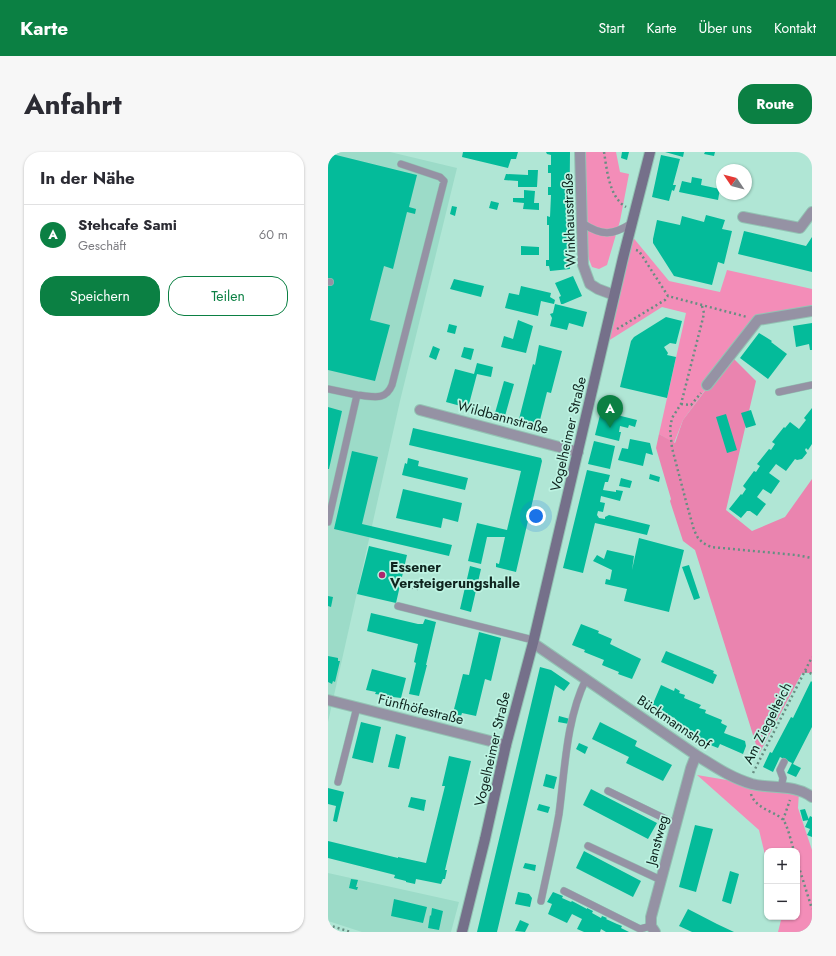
<!DOCTYPE html>
<html lang="de">
<head>
<meta charset="utf-8">
<style>
  :root { --surface:#fff; --page:#f7f7f7; --text:#2b2b33; --muted:#7c7c81; --line:#e1e1e2; --accent:#0b8043 }
  body { margin:0; font-family:Jost,sans-serif; background:var(--page); color:var(--text) }
  .controls { position:absolute; right:12px; bottom:12px; display:grid; overflow:hidden; border-radius:8px; box-shadow:0 1px 3px #0004 }
  .controls button { width:36px; height:36px; display:grid; place-items:center; padding:0; border:0; border-bottom:1px solid var(--line); background:var(--surface); color:var(--text); font:20px sans-serif }
  .compass { position:absolute; left:388px; top:12px; width:36px; height:36px; border-radius:50%; background:var(--surface); box-shadow:0 1px 3px #0004; rotate:305deg }
  .you { position:absolute; left:208px; top:364px; width:14px; height:14px; margin:-10px; border:3px solid #fff; border-radius:50%; background:#1a73e8; box-shadow:0 0 0 6px #1a73e833 }
  .badge { display:grid; place-items:center; width:26px; height:26px; border-radius:50%; background:var(--accent); color:#fff; font-size:13px; font-weight:700 }
  .pin { position:absolute; translate:-50% -33px; filter:drop-shadow(0 1px 2px #0008) }
  .pin::after { content:''; position:absolute; top:21px; width:14px; height:12px; background:inherit; clip-path:polygon(0 0,100% 0,50% 100%) }
  .list { margin:0; padding:0; list-style:none }
  h2 { display:flex; justify-content:space-between; align-items:center; height:52px; margin:0; padding:0 16px; font-size:17px }
  h2 small { font-size:13px; font-weight:400; color:var(--muted) }
  .list li { display:grid; grid-template-columns:26px 1fr auto; gap:12px; align-items:center; box-sizing:border-box; height:60px; padding:0 16px; border-top:1px solid var(--line) }
  .list b { display:block; font-size:15px; white-space:nowrap }
  .list p { margin:0; font-size:13px; white-space:nowrap; color:var(--muted) }
  .list em { font-size:13px; font-style:normal; color:var(--muted) }
  .actions { display:flex; gap:8px; padding:12px 16px }
  .actions a { flex:1; padding:9px 0; border:1px solid var(--accent); border-radius:16px; text-align:center; font-size:14px; color:var(--accent) }
  .actions .main { background:var(--accent); color:#fff }
  .map { position:relative; flex:none; width:484px; height:780px; overflow:hidden; border-radius:16px }
  header { display:flex; align-items:center; gap:24px; box-sizing:border-box; height:56px; padding:0 20px; background:var(--accent); color:#fff }
  header strong { font-size:19px }
  nav { display:flex; gap:22px; margin-inline-start:auto; font-size:14px }
  .intro { display:flex; align-items:center; justify-content:space-between; box-sizing:border-box; height:96px; padding:0 24px }
  h1 { margin:0; font-size:28px }
  .button { padding:10px 18px; border-radius:16px; background:var(--accent); color:#fff; font-size:14px; font-weight:700 }
  main { display:flex; gap:24px; padding:0 24px }
  aside { flex:1; background:var(--surface); border-radius:16px; box-shadow:0 1px 3px #0004 }
  .map>svg:first-child { display:block }
  .built { fill:#9cdbc8 }
  .green { fill:#f38db8 }
  .forest { fill:#ea84af }
  .building { fill:#04bb9a }
  .lines { fill:none; stroke-linecap:round; stroke-linejoin:round }
  .service-casing { stroke:#93c3b4; stroke-width:8 }
  .minor-casing { stroke:#93c3b4; stroke-width:12 }
  .secondary-casing { stroke:#93c3b4; stroke-width:12 }
  .path { stroke:#678e82; stroke-width:2.5; stroke-dasharray:2 3; stroke-linecap:butt }
  .service { stroke:#9592a4; stroke-width:7 }
  .minor { stroke:#9592a4; stroke-width:10 }
  .secondary { stroke:#75708a; stroke-width:10 }
  .poi-dot { fill:#ad276d; stroke:#bdf3e2; stroke-width:1.5 }
  .labels { text-anchor:middle; dominant-baseline:central; stroke-width:3.5; stroke-linejoin:round; paint-order:stroke }
  .street-label { font-size:14px; fill:#0f241e; stroke:#bdf3e2 }
  .poi-label { font-size:14px; font-weight:bold; fill:#0f241e; stroke:#bdf3e2; text-anchor:start }
</style>
</head>
<body>
<header>
<strong>Karte</strong>
<nav><a>Start</a><a>Karte</a><a>Über uns</a><a>Kontakt</a></nav>
</header>
<div class="intro"><h1>Anfahrt</h1><a class="button">Route</a></div>
<main>
<aside>
<h2>In der Nähe<small></small></h2>
<ul class="list">
<li><span class="badge">A</span><div><b>Stehcafe Sami</b><p>Geschäft</p></div><em>60 m</em></li>
</ul>
<div class="actions"><a class="main">Speichern</a><a>Teilen</a></div>
</aside>
<div class="map">
<svg width="484" height="780" viewBox="0 0 484 780">
  <rect width="100%" height="100%" fill="#b0e6d5"/>
  <path class="built" d="M0 0H62L129 16 72 249 0 570Z
    M0 721 131 750 123 780H34L0 769Z"/>
  <path class="green" d="M253 0H288L292 20 301 22 292 69 279 113 271 117 264 115 257 97Z
    M303 83 341 129 392 140 399 118 484 137V159L429 167 355 268 346 291 331 282 358 161 334 155 277 191Z
    M369 623 471 640 470 656 484 698V780H450L453 768 452 765H469V699H439V711L431 678Z"/>
  <path class="forest" d="M403 204 428 229 398 358 424 379 457 365 484 327V521H474L431 602 367 398 355 389 342 349 343 347 328 296 331 282 347 291 355 268Z"/>
  <path class="building" d="M135 0H190L188 7H183L180 16 134 5Z
    M218 0H242L241 95 242 117 222 119 221 114H218V108H221V73H219V64L222 65 223 43H220V35H223V21H220V13H223V3L219 2Z
    M294 0H301L299 8 293 6Z
    M337 0H356L355 5Z
    M377 0H387L386 4 376 2Z
    M0 1 89 23 81 55 88 57 87 62 79 60 65 117 56 114 42 168 62 173 47 229 0 218Z
    M333 3 352 7 345 33H348L346 39 344 38 341 49 324 45Z
    M200 18H210L209 35H190V29L176 28 178 22 200 23Z
    M364 25 374 27 373 33 392 37 390 48 351 40 354 29 363 31Z
    M196 38 207 39 206 51H211V58L195 57 196 51 185 50V46H196Z
    M163 49 171 51 169 58 161 56Z
    M124 54 129 55 127 64 122 62Z
    M378 63 397 68 394 77 404 79 396 112 390 110 384 133 346 124 325 91V87L329 68 352 73 354 64 376 70Z
    M416 79 478 94 484 85V120L410 102Z
    M193 94 211 95V103H193Z
    M245 124 254 144 235 152H233L231 145 233 144 227 131Z
    M126 127 156 134 153 145 122 137Z
    M193 134 223 141 222 145 227 148 226 152 213 149 210 164 177 156 181 141 191 143Z
    M227 152 259 160 255 175 241 171 239 178 222 174 224 166 222 162 225 161Z
    M338 165 354 169 348 192 342 191 336 195 340 201 339 203 348 205 339 246 292 235 303 189 306 185Z
    M190 168 205 174 198 201 173 195 176 184 185 187Z
    M484 171V198H482L481 192 468 195 465 174Z
    M121 172 129 174 127 182 119 180Z
    M431 181 444 189 443 190 459 202 440 227 412 206Z
    M211 193 234 199 223 241 219 240 211 272 191 267 205 212 207 213Z
    M105 194 112 197 108 208 101 205Z
    M136 195 146 197 143 208 133 205Z
    M149 211 165 215 163 225 149 222 140 256 118 250 127 217 146 222Z
    M176 229 186 232 177 264 167 261Z
    M0 255 14 259 1 317H0Z
    M484 256V292L480 298 478 296 477 298 479 301 474 307 469 308 467 307 458 319 448 312 441 321 452 329 443 342 435 337 429 345 438 352 429 364 422 359H419L413 366 401 357 413 342 414 343 418 337 415 334 426 319 428 320 432 314 429 312 441 297 443 298 447 292 444 290 456 275 457 276 462 270 471 277 478 268 476 266Z
    M423 258 428 273 418 276 413 261Z
    M273 259 309 268 307 275 301 273 300 276 292 274 291 280H293L291 289 267 283Z
    M398 262 409 298 399 301 388 265Z
    M85 276 213 306 214 309 188 420 168 415V411L171 412 177 385H159L153 412 140 409 149 371 179 378 193 319 81 293Z
    M302 287 322 291 325 303 318 301 315 314 290 308 294 296 300 297Z
    M266 289 287 294 282 317 260 312Z
    M24 299 50 305 34 372 124 393 121 404 6 377Z
    M80 306 91 309 90 314 140 326 137 338 74 323 77 311 79 312Z
    M259 318 282 323 280 330H277L275 338 288 340V338L295 339 292 349 273 344 272 350 277 351 275 360 270 359 269 363 271 366 277 367V365L281 363 322 373 319 383 267 371 255 421 235 416Z
    M322 322 332 325 331 330 321 327Z
    M293 326 304 329 302 336 291 334Z
    M75 337 134 351 130 370 115 366 113 376 68 366Z
    M311 386 356 398 341 460 296 449 299 437 277 432 278 427 282 428 284 418 265 409 269 403 276 407 279 398 306 404 304 418Z
    M41 394 79 403 68 451 29 442Z
    M361 413 372 446 366 448 354 415Z
    M142 414 153 417 143 460 132 457Z
    M0 444 5 445 3 455 0 454Z
    M43 461 90 472H95L97 467 108 470 98 513H99L91 544 81 542 88 511 86 510 90 492 39 479Z
    M253 472 271 479 270 481 284 487 282 492 313 507 304 527 290 522 291 520 274 513 276 508 256 500 257 498 244 493Z
    M151 480 173 486 163 529 157 527 148 564 134 561 133 564 125 561 135 522 141 523Z
    M338 499 386 519 385 521 389 523 385 532 333 510Z
    M0 504 10 506V509H12L7 530 5 529 4 532 0 530Z
    M212 515 223 518 242 531 236 539 227 533 169 780H149Z
    M44 517 78 526 73 546 57 544 58 542 54 541V543L47 542 48 540 38 538Z
    M483 529 484 530V575L465 612 473 616 468 625 459 621 464 611 452 605 445 620 435 615 442 600 444 601 463 565 465 566Z
    M333 533 346 539 347 536 352 539 351 541 357 543 356 546 373 553 371 556 378 558 377 561 394 568 393 571 399 574 396 581 417 589 418 594 415 602 392 592 390 596 377 591 378 589 367 584 369 581 356 576 357 574 346 569 347 566 334 561 335 559 324 554Z
    M231 564 242 567 241 572 230 570Z
    M33 570 53 575 45 611 24 606Z
    M272 570 309 589 307 594 344 613 335 629 298 611 301 605 264 587Z
    M68 582 78 585 71 617 60 615Z
    M251 591 260 595 257 602 248 597Z
    M121 604 143 609 117 718H119L117 727H115L113 732 88 727 87 732 78 730V729L66 726 67 723 0 706V689L70 706V705L98 711 117 634H114Z
    M218 622 229 625 226 637 215 634Z
    M0 636 16 640 9 670 5 669 8 654 0 652Z
    M263 637 329 671 320 687 255 653Z
    M83 645 98 648 96 659 80 655Z
    M211 652 222 655 220 661 209 658Z
    M477 657 481 668 475 669 472 658Z
    M482 664 484 665V685L479 683 482 677 477 675Z
    M367 673 385 677 368 740 351 735Z
    M256 699 313 729 305 745 248 716Z
    M197 711 208 713 207 719 195 716Z
    M402 719 411 722 403 752 394 749Z
    M23 727 30 728 28 735H30L29 738 21 736Z
    M190 740 201 742 204 746 202 755 187 752Z
    M225 740 235 744 234 746 243 750 244 749 259 757V756L265 759 264 761 273 766 274 764 279 766 278 767 289 772 294 774 293 776 301 780H278L273 777 272 780H256L249 777 254 767 244 762 239 771 220 762 224 752 219 750Z
    M66 747 99 755 95 771 63 764Z
    M104 756 115 759 111 778 100 776 102 763 103 764Z
    M360 757 389 772 406 780H364L351 774Z
    M192 768 201 772 197 780 187 779Z"/>
  <g class="lines">
    <defs>
      <path id="service" d="M254 71C274 84 284 84 304 71
        M0 130H2
        M0 237 29 243 0 370
        M451 240 484 233
        M29 243C44 244 57 250 64 233L116 29 112 25 73 12
        M70 454 205 488
        M10 630 29 555
        M453 636 455 626 452 618 456 610
        M280 639 348 672
        M260 694 333 728
        M236 739 312 777 323 774
        M213 749C219 720 226 691 231 662 237 617 238 568 258 527"/>
      <path id="minor" d="M252 0 255 113 262 132 270 137 286 143
        M415 65 472 76 484 60
        M379 233 430 168 484 159
        M92 258 250 300
        M205 491 368 603C386 614 403 626 424 632 444 637 467 632 484 645
        M0 548 178 593
        M327 780 323 774V765L363 616 368 603"/>
      <path id="secondary" d="M134 780 157 687 178 593 205 491 295 106 322 0"/>
    </defs>
    <use href="#service" class="service-casing"/>
    <use href="#minor" class="minor-casing"/>
    <use href="#secondary" class="secondary-casing"/>
    <path class="path" d="M276 0C279 18 281 45 298 55
      M308 98 311 99 340 144 419 165
      M374 154 376 161 375 166 353 252 344 266 342 277 344 296 359 353 366 378 370 386 375 391 383 395 468 403 484 406
      M289 177 337 148 340 144
      M353 252 363 253 373 241
      M74 433 90 437
      M477 519 484 522
      M425 621 484 505
      M423 642C428 658 450 660 456 669 461 678 463 690 466 699
      M455 668 462 648
      M469 709 484 757
      M0 773 23 780"/>
    <use href="#service" class="service"/>
    <use href="#minor" class="minor"/>
    <use href="#secondary" class="secondary"/>
  </g>
  <circle class="poi-dot" cx="54" cy="423" r="4"/>
  <g class="labels">
    <g class="street-label">
      <text transform="translate(241 68) rotate(-92)">Winkhausstraße</text>
      <text transform="translate(175 265) rotate(15)">Wildbannstraße</text>
      <text transform="translate(240 282) rotate(-77)">Vogelheimer Straße</text>
      <text transform="translate(93 557) rotate(14)">Fünfhöfestraße</text>
      <text transform="translate(346 570) rotate(34)">Bückmannshof</text>
      <text transform="translate(439 571) rotate(-63)">Am Ziegelteich</text>
      <text transform="translate(164 597) rotate(-77)">Vogelheimer Straße</text>
      <text transform="translate(329 688) rotate(-75)">Janstweg</text>
    </g>
    <g class="poi-label">
      <text x="62" y="415">Essener<tspan x="62" dy="16">Versteigerungshalle</tspan></text>
    </g>
  </g>
</svg>
<div class="controls">
<button>+</button>
<button>−</button>
</div>
<svg class="compass" viewBox="-18 -18 36 36"><path d="M0-13l5 13h-10z" fill="#e53935"/><path d="M0 13l5-13h-10z" fill="#7c7c81"/></svg>
<div class="you"></div>
<div class="pin badge" style="left:282px;top:276px">A</div>
</div>
</main>
</body>
</html>
